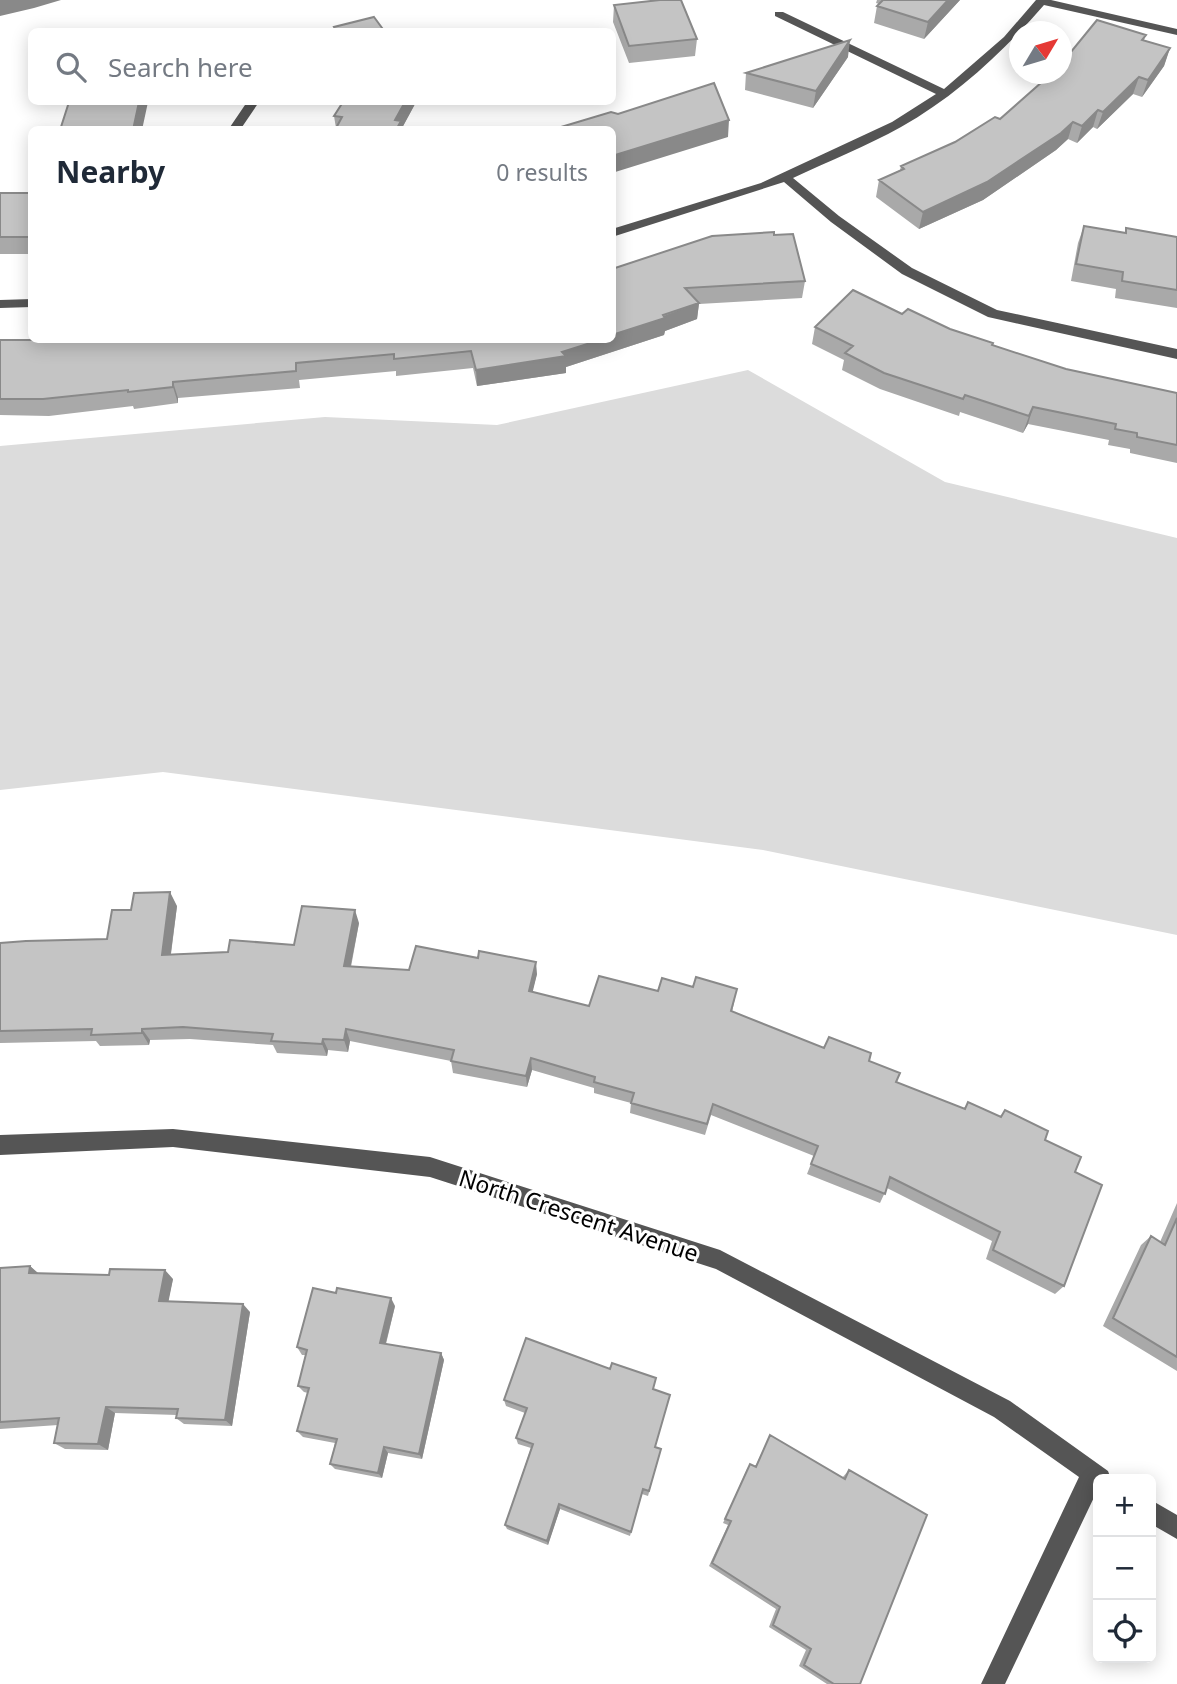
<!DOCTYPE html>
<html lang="en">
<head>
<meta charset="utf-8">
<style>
  :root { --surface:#fff; --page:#f2f2f3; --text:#1f2937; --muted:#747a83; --line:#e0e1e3 }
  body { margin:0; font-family:"Noto Sans",sans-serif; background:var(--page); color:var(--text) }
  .controls { position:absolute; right:21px; bottom:21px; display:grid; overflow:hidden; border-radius:10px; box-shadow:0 4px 18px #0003 }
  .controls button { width:63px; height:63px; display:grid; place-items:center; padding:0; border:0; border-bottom:2px solid var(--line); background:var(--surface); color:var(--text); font:35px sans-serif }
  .compass { position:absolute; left:1009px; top:21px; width:63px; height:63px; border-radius:50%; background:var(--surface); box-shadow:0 4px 18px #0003; rotate:52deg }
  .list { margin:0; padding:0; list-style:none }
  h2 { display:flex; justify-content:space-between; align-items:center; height:91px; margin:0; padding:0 28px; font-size:30px }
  h2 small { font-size:23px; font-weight:400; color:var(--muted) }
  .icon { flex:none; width:38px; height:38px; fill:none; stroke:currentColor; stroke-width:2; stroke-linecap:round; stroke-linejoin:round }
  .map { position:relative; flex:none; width:1177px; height:1684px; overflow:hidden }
  .search { position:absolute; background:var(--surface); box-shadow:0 4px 18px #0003; left:28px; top:28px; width:588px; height:77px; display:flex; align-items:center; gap:18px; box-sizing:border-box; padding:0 24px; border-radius:10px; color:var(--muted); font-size:26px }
  .panel { position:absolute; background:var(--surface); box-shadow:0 4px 18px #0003; left:28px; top:126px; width:588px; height:217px; border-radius:10px }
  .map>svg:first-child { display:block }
  .green { fill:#dcdcdc }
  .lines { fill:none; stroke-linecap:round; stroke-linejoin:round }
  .minor { fill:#555; fill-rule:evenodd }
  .wall { fill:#a9a9a9 }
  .shaded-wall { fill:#898989 }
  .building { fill:#c4c4c4; stroke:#898989; stroke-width:2 }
  .labels { text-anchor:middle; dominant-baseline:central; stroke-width:6; stroke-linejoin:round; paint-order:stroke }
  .street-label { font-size:23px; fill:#000; stroke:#fff }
</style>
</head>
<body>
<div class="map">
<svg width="1177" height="1684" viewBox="0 0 1177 1684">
  <rect width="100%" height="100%" fill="#fff"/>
  <path class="green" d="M748 370 945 482 1177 538V935L763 850 163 772 0 790V446L325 417 497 425Z"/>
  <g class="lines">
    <path class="minor" d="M1036 0H1051L1177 29V35L1044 5C1003 52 956 96 901 127 867 146 829 161 793 178L839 216 912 268 997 310 1177 349V359L988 317 902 274 831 222 784 182 612 237V229L761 183 892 122 936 94 775 16V12H783L944 89 1004 37Z
      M247 102H259L240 130H228Z
      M32 299V307L0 308V300Z
      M173 1129 430 1157 720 1250 1010 1401 1108 1471 1111 1479H1098V1489L1005 1684H981L1079 1477 994 1417 716 1269 430 1177 173 1147 0 1155V1135Z
      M1151 1500 1177 1515V1539L1151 1524Z"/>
  </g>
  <path class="wall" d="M877 0H960L924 39 874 23 877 6 879 4 876 3Z
    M614 5 697 39 695 56 629 63 613 22Z
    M1146 35 1144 40 1170 48 1164 66 1142 97 1133 94 1097 129 1093 127 1077 143 1068 139 1056 150 983 200 919 229 876 197 879 180 900 170 901 166 955 142 1000 119Z
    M848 57 813 108 745 90 746 73Z
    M69 102 142 130H62L61 127Z
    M343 102H415V104L402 128H336L334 116Z
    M0 193H32V254H0Z
    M1084 226 1125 233 1126 228 1177 237V308L1115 298 1116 289 1071 281 1078 243Z
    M774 235 805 281 802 298 699 304 697 319 665 331 664 335 566 367V373L477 386 473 368 396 376V371L299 380 300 388 178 398V403L134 409 133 406 49 416 0 415V340H612V269Z
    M902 314 950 329 993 346 1066 369 1177 393V463L1130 453V449L1108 445 1109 440 1028 424 1023 433 960 412 959 416 880 389 842 370 844 360 812 344 815 327Z
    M177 906 171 954 228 952 294 945 359 923 351 967 409 970 537 974 532 992 589 1006 658 991 693 987 737 989 732 1012 824 1048 869 1061 896 1082 964 1109 968 1102 1000 1117 1005 1110 1045 1140 1075 1172 1064 1286 1055 1294 986 1259 992 1241 887 1188 880 1203 807 1174 814 1156 711 1115 705 1135 630 1113 631 1103 594 1093V1088L532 1070 527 1087 453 1073 451 1061 350 1041 348 1052 328 1050 327 1056 277 1053 273 1045 190 1039 150 1040 149 1045 100 1046 96 1041 0 1043V943L107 939 131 910Z
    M1177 1203V1371L1103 1326 1141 1245 1151 1236 1160 1242Z
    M30 1266 38 1273 173 1279 168 1301 250 1312 232 1426 184 1424 176 1418 177 1415 115 1413 108 1450 65 1449 54 1443 58 1425 0 1429V1268Z
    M395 1306 386 1344 441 1353 444 1360 422 1459 388 1453 382 1478 335 1469 330 1464 335 1443 303 1437 297 1431 308 1393 304 1392 298 1386 306 1355H302L297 1347Z
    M654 1389 655 1447 661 1449 648 1496 642 1494 630 1536 560 1509 548 1545 507 1529 505 1525 531 1448 518 1444 516 1438 525 1413 506 1406 504 1400Z
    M770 1435 842 1478 849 1470 860 1684H827L799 1666 806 1650 769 1627 776 1609 709 1566 728 1525 723 1523 747 1469 750 1464 755 1467Z"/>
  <path class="shaded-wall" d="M0 0H61L34 8 0 16Z
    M948 0H960L924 39 928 22Z
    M850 40 848 57 813 108 816 91Z
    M1170 48 1164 66 1142 97 1148 80Z
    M1139 77 1133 94 1097 129 1103 112Z
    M139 102H148L142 130H133Z
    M405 102H415V104L402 128V130H396L395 120Z
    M1098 110 1093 127 1077 143 1082 126Z
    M729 120 728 137 612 173V156Z
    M1073 122 1068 139 1056 150 983 200 919 229 923 212Z
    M699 303 697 319 665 331 664 335 566 367V373L477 386 476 370 562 352 600 340H612V335Z
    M173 382 178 398V403L173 387Z
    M1033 407 1028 424 1023 433 1029 416Z
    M170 892 177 906 169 967 162 955Z
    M355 910 359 923 348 979 344 966Z
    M536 962 537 974 530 1003 529 991Z
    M142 1029 150 1040 149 1045 142 1033Z
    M346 1029 350 1041 348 1052 344 1040Z
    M323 1039 328 1050 327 1056 322 1044Z
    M531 1058 532 1070 527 1087 526 1076Z
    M30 1266 40 1275 29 1273Z
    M165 1270 173 1279 167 1309 159 1301Z
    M391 1298 395 1306 384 1350 380 1343Z
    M243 1304 250 1312 232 1426 225 1420Z
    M441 1353 444 1360 422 1459 419 1454Z
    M106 1407 115 1413 108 1450 98 1444Z
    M384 1447 388 1453 382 1478 378 1473Z
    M559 1504 560 1509 548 1545 547 1541Z"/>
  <path class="building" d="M660 0H681L697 39 629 46 614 5Z
    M883 0H948L928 22 877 6Z
    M374 17 385 32H337L334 27Z
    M1097 20 1146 35 1142 40 1170 48 1148 80 1139 77 1103 112 1098 110 1082 126 1073 122 1061 133 987 182 923 212 879 180 904 169 901 166 955 142 995 117 1000 119 1051 74H1061V64Z
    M850 40 816 91 746 73Z
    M714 83 729 120 612 156V130H551L611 112 618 114Z
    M69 102H139L133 130H85L86 127H61Z
    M343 102H405L395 120 401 121 396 130H335L342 117 334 116Z
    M0 193H32V237H0Z
    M1084 226 1126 233V228L1177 237V290L1122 281 1123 272 1076 264Z
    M774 232V235L793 234 805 281 685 288 699 303 663 315 665 318 612 335V269L712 236Z
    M853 290 902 314 908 309 950 329 993 343 992 345 1066 369 1177 393V445L1137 437V433L1115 429 1116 424 1033 407 1029 416 965 395 963 399 884 373 845 353 853 346 815 327Z
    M0 340H600L562 352 566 356 476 370 471 351 394 359V354L296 363V371L173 382V387L128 392V390L43 399H0Z
    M170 892 162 955 228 952 230 940 294 945 302 906 355 910 344 966 409 970 416 946 478 958 479 951 536 962 529 991 589 1006 599 976 658 991 662 978 693 987 696 977 737 989 731 1011 824 1048 829 1037 871 1053 869 1061 900 1073 896 1082 965 1109 968 1102 1001 1117 1005 1110 1048 1131 1045 1140 1081 1157 1075 1172 1102 1185 1064 1286 993 1250 1000 1232 890 1177 885 1194 811 1164 818 1146 713 1104 707 1124 631 1103 634 1093 594 1082 595 1077 531 1058 526 1076 451 1061 454 1050 346 1029 344 1040 323 1039 322 1044 271 1041 273 1034 183 1027 142 1029V1033L91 1035 92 1029 0 1031V943L26 941 107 939 112 910H131L134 893Z
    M1177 1218V1357L1113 1318 1151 1236 1165 1245Z
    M30 1266 29 1273 109 1275 110 1269 165 1270 159 1301 243 1304 225 1420 176 1418 178 1409 106 1407 98 1444 54 1443 59 1418 0 1422V1268Z
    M313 1288 336 1293 337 1288 391 1298 380 1343 441 1353 419 1454 384 1447 378 1473 330 1464 337 1439 297 1431 309 1388 298 1386 307 1350 297 1347Z
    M526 1338 610 1369 612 1363 656 1378 653 1389 670 1395 655 1447 661 1449 649 1491 643 1489 631 1532 559 1504 547 1541 505 1525 533 1444 516 1438 527 1408 504 1400Z
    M770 1435 845 1479 849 1470 927 1515 860 1684H834L804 1665 811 1649 773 1625 780 1607 712 1563 731 1521 725 1519 750 1464 756 1467Z"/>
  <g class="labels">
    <g class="street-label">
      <text transform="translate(579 1215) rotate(18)">North Crescent Avenue</text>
    </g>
  </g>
</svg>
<div class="controls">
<button>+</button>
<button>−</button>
<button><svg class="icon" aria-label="locate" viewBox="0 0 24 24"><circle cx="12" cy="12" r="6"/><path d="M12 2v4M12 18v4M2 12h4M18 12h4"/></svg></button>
</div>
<svg class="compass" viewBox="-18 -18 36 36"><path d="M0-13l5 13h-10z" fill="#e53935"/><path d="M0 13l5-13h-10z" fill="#747a83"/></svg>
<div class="search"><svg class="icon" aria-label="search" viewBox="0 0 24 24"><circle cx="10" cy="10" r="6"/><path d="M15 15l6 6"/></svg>Search here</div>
<section class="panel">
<h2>Nearby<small>0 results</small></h2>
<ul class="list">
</ul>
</section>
</div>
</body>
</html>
